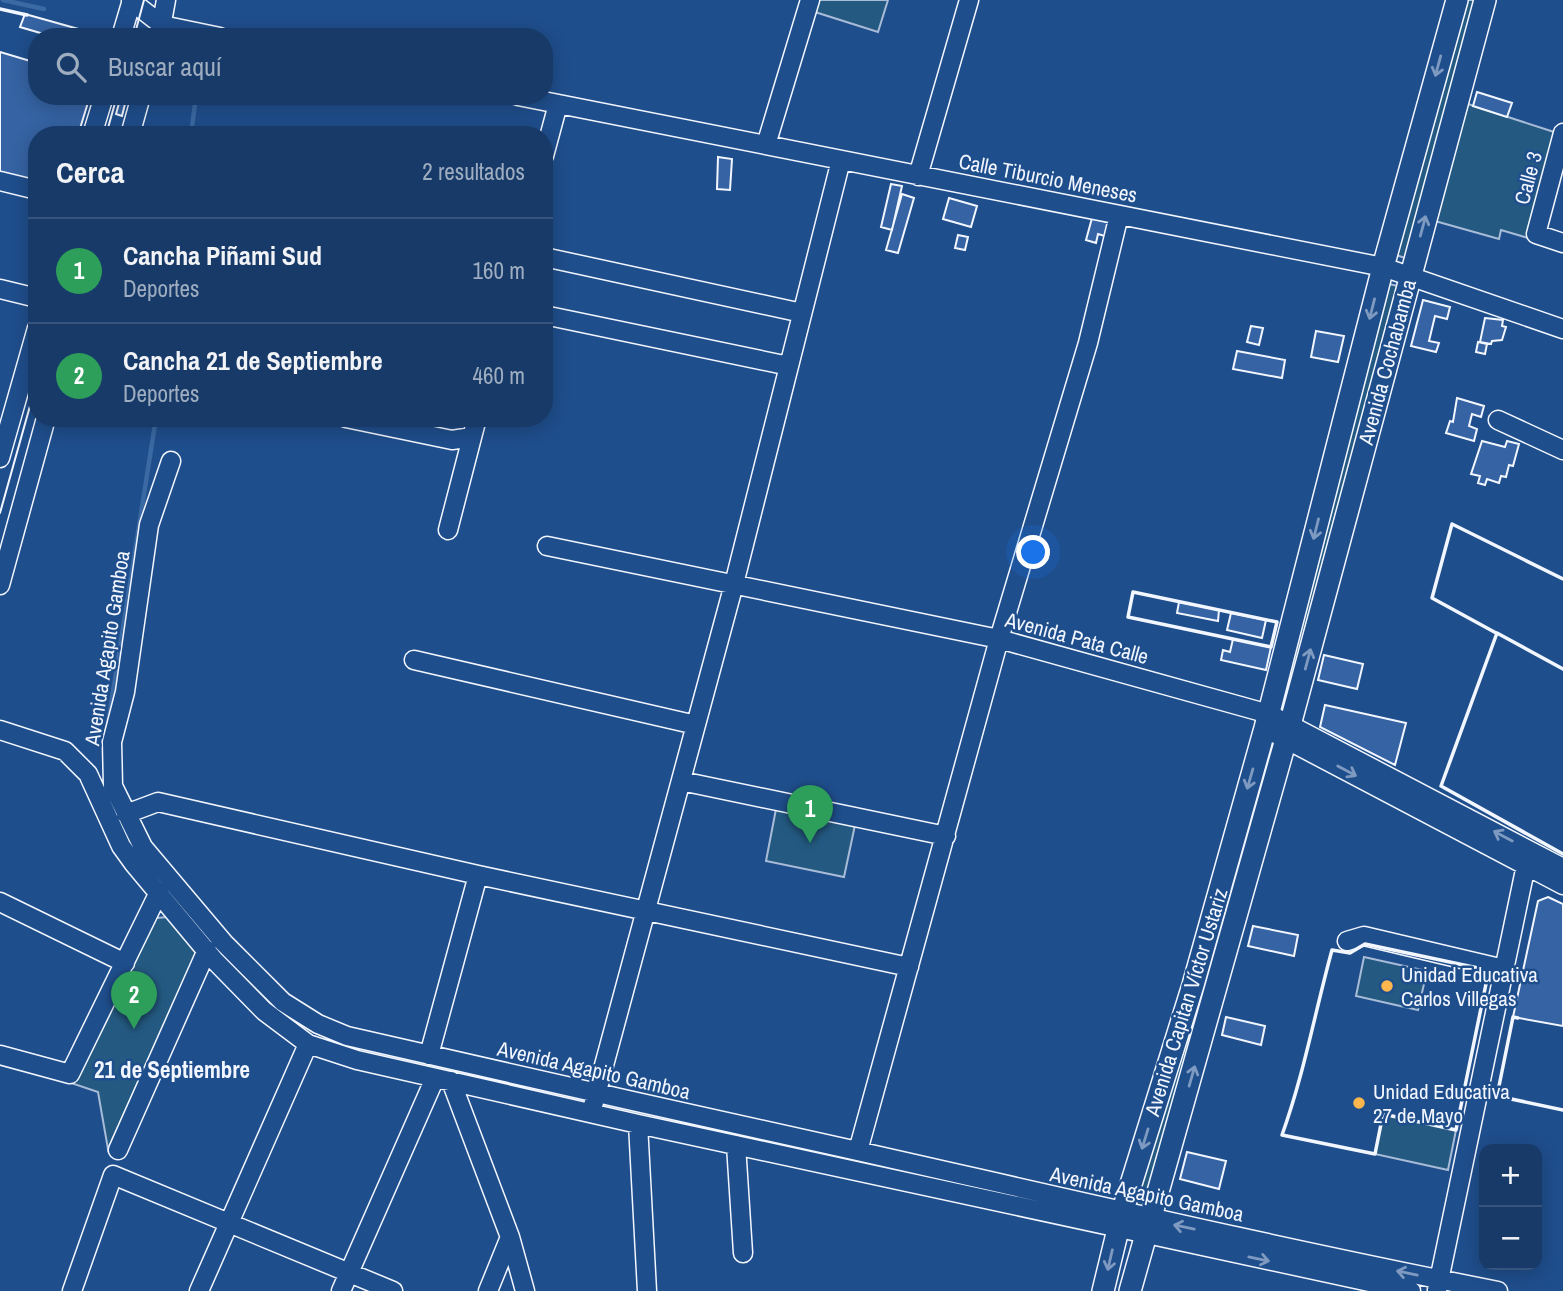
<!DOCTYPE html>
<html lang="es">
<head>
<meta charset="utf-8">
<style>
  :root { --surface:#173a69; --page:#20416f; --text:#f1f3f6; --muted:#9eadc0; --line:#36547d; --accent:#ffb74d }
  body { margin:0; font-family:"Archivo Narrow",sans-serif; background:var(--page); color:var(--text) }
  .controls { position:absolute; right:21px; bottom:21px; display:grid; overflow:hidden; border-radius:14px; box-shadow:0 4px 18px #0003 }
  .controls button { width:63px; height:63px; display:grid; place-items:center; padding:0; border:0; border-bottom:2px solid var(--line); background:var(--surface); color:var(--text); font:35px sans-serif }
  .you { position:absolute; left:1034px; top:553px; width:24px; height:24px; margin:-18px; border:5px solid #fff; border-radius:50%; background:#1a73e8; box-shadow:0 0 0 10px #1a73e833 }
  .badge { display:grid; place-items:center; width:46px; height:46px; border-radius:50%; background:var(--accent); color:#fff; font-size:23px; font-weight:700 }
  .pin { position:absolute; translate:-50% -58px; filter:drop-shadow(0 2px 4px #0008) }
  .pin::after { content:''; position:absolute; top:37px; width:24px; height:21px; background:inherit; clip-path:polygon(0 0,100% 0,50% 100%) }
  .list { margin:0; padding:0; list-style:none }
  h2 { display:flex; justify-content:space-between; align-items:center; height:91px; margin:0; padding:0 28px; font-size:30px }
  h2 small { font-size:23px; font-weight:400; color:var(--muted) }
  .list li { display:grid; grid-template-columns:46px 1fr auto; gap:21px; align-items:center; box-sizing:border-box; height:105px; padding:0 28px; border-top:2px solid var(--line) }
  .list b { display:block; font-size:26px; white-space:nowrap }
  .list p { margin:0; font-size:23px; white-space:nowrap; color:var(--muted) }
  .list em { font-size:23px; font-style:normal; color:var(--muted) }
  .icon { flex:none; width:38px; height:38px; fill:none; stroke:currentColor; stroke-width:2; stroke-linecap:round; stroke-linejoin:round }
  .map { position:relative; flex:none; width:1563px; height:1291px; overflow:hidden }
  .search { position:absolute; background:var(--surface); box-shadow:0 4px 18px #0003; left:28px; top:28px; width:525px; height:77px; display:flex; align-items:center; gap:18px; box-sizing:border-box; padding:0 24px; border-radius:28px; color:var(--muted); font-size:26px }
  .panel { position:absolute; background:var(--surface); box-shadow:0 4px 18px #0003; left:28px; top:126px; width:525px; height:301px; border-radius:28px }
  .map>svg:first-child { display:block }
  .green { fill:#245a82; stroke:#a8bbd7; stroke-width:2 }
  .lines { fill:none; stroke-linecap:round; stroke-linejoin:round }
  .stream { stroke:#3b69a3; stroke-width:4.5 }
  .building { fill:#3563a3; stroke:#f2f6ff; stroke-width:2 }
  .minor-casing { stroke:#f2f6ff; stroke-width:21 }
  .major-casing { stroke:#f2f6ff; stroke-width:24 }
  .minor { stroke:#1f4e8c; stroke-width:18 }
  .major { stroke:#1f4e8c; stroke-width:21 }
  .tram { stroke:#f2f6ff; stroke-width:2 }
  .wall { stroke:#f2f6ff; stroke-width:3.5 }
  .oneway { stroke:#7e9ac0 }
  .poi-dot { fill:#ffb74d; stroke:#1f4e8c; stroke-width:2.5 }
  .labels { text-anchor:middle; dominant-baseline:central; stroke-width:5; stroke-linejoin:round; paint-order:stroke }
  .street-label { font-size:21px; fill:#f2f6ff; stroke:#1f4e8c }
  .poi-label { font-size:21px; fill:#f2f6ff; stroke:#1f4e8c; text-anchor:start }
  .neighbourhood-label { font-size:23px; font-weight:bold; fill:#f2f6ff; stroke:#1f4e8c }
</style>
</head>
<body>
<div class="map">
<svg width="1563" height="1291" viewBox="0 0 1563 1291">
  <rect width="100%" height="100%" fill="#1f4e8c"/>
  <path class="green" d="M818 0H888L878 32 815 12Z
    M1466 0H1475L1405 258 1396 255Z
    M1468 104 1554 132 1528 238 1501 230 1499 239 1435 221Z
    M1389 284 1398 286 1289 701 1281 699Z
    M1266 749 1274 752 1143 1207 1135 1205Z
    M776 809 855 825 844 877 766 861Z
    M167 917 197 951 108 1149 98 1092 71 1083 148 925 157 918Z
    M1364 957 1427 971 1418 1010 1356 996Z
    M1383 1114 1456 1130 1448 1170 1375 1154Z"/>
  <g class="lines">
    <path class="stream" d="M3 0 44 9
      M191 135 196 96
      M108 723 156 418
      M237 968 285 1016 316 1032
      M609 1105 927 1178"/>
  </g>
  <path class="building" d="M25 14 107 37H54L20 27Z
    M0 52 37 63V96H90L78 135H37V183L0 173Z
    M1477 92 1512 103 1507 117 1473 106Z
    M121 96H127L122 116 116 114Z
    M718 157 732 159 730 190 717 189Z
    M891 184 902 186 892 230 881 227Z
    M902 194 914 198 898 253 886 250Z
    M949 198 977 206 971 227 943 219Z
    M1092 218 1111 223 1108 237 1098 234 1096 243 1086 240Z
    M958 235 968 237 965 250 955 248Z
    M1423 300 1450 307 1447 319 1435 316 1429 341 1439 343 1436 352 1411 346Z
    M1485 318 1503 320 1502 326 1506 327 1502 340 1492 341 1491 344 1480 342Z
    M1251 326 1263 328 1259 345 1247 342Z
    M1316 331 1344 336 1338 362 1311 357Z
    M1478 342 1487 344 1485 354 1476 352Z
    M1237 351 1285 360 1282 378 1233 369Z
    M1457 398 1484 406 1481 417 1472 414 1469 426 1477 429 1474 441 1446 433 1450 421 1453 422Z
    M1482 441 1505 447 1507 441 1519 444 1513 466 1509 465 1506 477 1501 476 1499 483 1487 479 1485 485 1478 483 1480 476 1471 474Z
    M1179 602 1219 610 1218 621 1177 613Z
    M1231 613 1266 620 1262 638 1227 630Z
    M1233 639 1271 647 1266 670 1221 660 1223 650 1230 652Z
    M1324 655 1363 664 1357 689 1318 680Z
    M1325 705 1406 723 1395 765 1320 727Z
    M1548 897 1563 904V1026L1513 1017 1538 901Z
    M1253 926 1298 935 1294 956 1248 946Z
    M1226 1017 1265 1026 1261 1045 1222 1035Z
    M1187 1152 1226 1161 1219 1189 1180 1179Z"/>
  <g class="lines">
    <defs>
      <path id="minor" d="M131 1 162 25 220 37
        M160 33 166 0
        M121 37 132 0
        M518 96 1383 267 1563 329
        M1563 133 1536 234 1563 243
        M92 135 104 96
        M130 135 141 96
        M766 145 810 0
        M544 156 558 104
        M918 176 969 0
        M0 181 37 190
        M544 257 802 313
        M0 289 37 298
        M544 315 789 366
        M346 418 452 440 472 437
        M1498 420 1563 450
        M0 458 37 328
        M171 461 149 525 125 692 112 742 113 786 143 847 224 943 283 1002 318 1024 347 1036C513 1075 678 1111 844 1148 1062 1197 1279 1248 1498 1291
        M448 530 477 418
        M547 546 999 639 1269 714 1563 868
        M0 585 46 418
        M414 660 696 725
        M0 730 65 751 88 774 121 846 134 864 214 960 264 1011 308 1044 357 1060 638 1124 1411 1291
        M1274 733 1563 885
        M681 781 946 836
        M126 814 158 802 478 875 909 967
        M0 902 125 963
        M1347 941 1364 936 1504 969
        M0 1055 70 1074 159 892
        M429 1055 478 875
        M451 1081 510 1237 525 1291
        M593 1106 734 584 841 160
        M638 1124 647 1291
        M736 1145 743 1253
        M118 1150 207 950
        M858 1151 999 639 1088 343 1119 215
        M1437 1290 1526 865
        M72 1291 113 1175 393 1291
        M199 1291 308 1044
        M341 1291 435 1078
        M488 1291 510 1237"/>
      <path id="major" d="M1103 1291 1122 1213 1193 985 1265 728 1383 267 1457 0
        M1130 1291 1290 725 1485 0"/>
    </defs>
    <use href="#minor" class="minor-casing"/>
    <use href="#major" class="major-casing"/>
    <use href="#minor" class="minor"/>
    <use href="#major" class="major"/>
    <path class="tram" d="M134 37 144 0
      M106 135 117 96
      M0 513 37 381"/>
    <path class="wall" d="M0 9 27 15
      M1133 592 1277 622 1271 647 1128 617Z
      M1498 634 1432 598 1452 524 1563 579
      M1563 669 1497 633 1441 786 1563 854
      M1365 944 1478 968 1485 972 1487 979 1456 1130 1383 1114 1375 1154 1282 1135C1304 1074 1315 1012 1332 950L1350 953Z
      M1518 1018 1513 1017 1497 1096 1563 1110"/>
  </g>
  <defs><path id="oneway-shaft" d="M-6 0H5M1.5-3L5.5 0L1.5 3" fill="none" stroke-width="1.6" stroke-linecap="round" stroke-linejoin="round" transform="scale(1.75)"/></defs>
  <g class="oneway">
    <use href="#oneway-shaft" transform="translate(1438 66) rotate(105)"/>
    <use href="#oneway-shaft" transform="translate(1423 226) rotate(-75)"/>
    <use href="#oneway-shaft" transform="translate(1372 309) rotate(104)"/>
    <use href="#oneway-shaft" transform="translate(1316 529) rotate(104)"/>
    <use href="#oneway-shaft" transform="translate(1308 659) rotate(-75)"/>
    <use href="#oneway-shaft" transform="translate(1347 771) rotate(28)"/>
    <use href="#oneway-shaft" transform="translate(1250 779) rotate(106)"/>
    <use href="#oneway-shaft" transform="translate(1503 836) rotate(-152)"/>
    <use href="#oneway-shaft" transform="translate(1192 1076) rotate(-74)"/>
    <use href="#oneway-shaft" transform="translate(1145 1139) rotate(107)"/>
    <use href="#oneway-shaft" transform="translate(1184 1227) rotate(-168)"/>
    <use href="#oneway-shaft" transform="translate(1259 1259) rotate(12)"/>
    <use href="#oneway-shaft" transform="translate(1110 1260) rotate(103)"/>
    <use href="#oneway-shaft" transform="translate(1407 1273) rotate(-168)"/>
  </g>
  <g class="poi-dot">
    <circle cx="1387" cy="986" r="7"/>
    <circle cx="1359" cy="1103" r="7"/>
  </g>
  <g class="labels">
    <g class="street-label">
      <text transform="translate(1048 178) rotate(11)">Calle Tiburcio Meneses</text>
      <text transform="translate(1528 178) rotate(-75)">Calle 3</text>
      <text transform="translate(1387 362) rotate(-75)">Avenida Cochabamba</text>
      <text transform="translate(1077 638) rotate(15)">Avenida Pata Calle</text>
      <text transform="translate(107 648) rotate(-81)">Avenida Agapito Gamboa</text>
      <text transform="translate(1186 1002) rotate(-73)">Avenida Capitan Víctor Ustariz</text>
      <text transform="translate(594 1070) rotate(13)">Avenida Agapito Gamboa</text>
      <text transform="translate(1147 1194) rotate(12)">Avenida Agapito Gamboa</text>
    </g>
    <g class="poi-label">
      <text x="1401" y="974">Unidad Educativa<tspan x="1401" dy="24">Carlos Villegas</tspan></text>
      <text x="1373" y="1091">Unidad Educativa<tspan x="1373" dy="24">27 de Mayo</tspan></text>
    </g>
    <g class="neighbourhood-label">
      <text x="172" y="1069">21 de Septiembre</text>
    </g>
  </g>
</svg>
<div class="controls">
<button>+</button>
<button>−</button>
</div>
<div class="you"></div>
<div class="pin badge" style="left:810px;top:843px;background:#2e9e5b">1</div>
<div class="pin badge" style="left:134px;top:1029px;background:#2e9e5b">2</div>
<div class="search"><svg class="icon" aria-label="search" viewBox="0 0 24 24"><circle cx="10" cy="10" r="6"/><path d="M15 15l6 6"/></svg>Buscar aquí</div>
<section class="panel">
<h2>Cerca<small>2 resultados</small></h2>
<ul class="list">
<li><span class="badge" style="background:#2e9e5b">1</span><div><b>Cancha Piñami Sud</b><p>Deportes</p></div><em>160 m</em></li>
<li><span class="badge" style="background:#2e9e5b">2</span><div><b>Cancha 21 de Septiembre</b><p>Deportes</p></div><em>460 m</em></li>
</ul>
</section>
</div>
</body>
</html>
